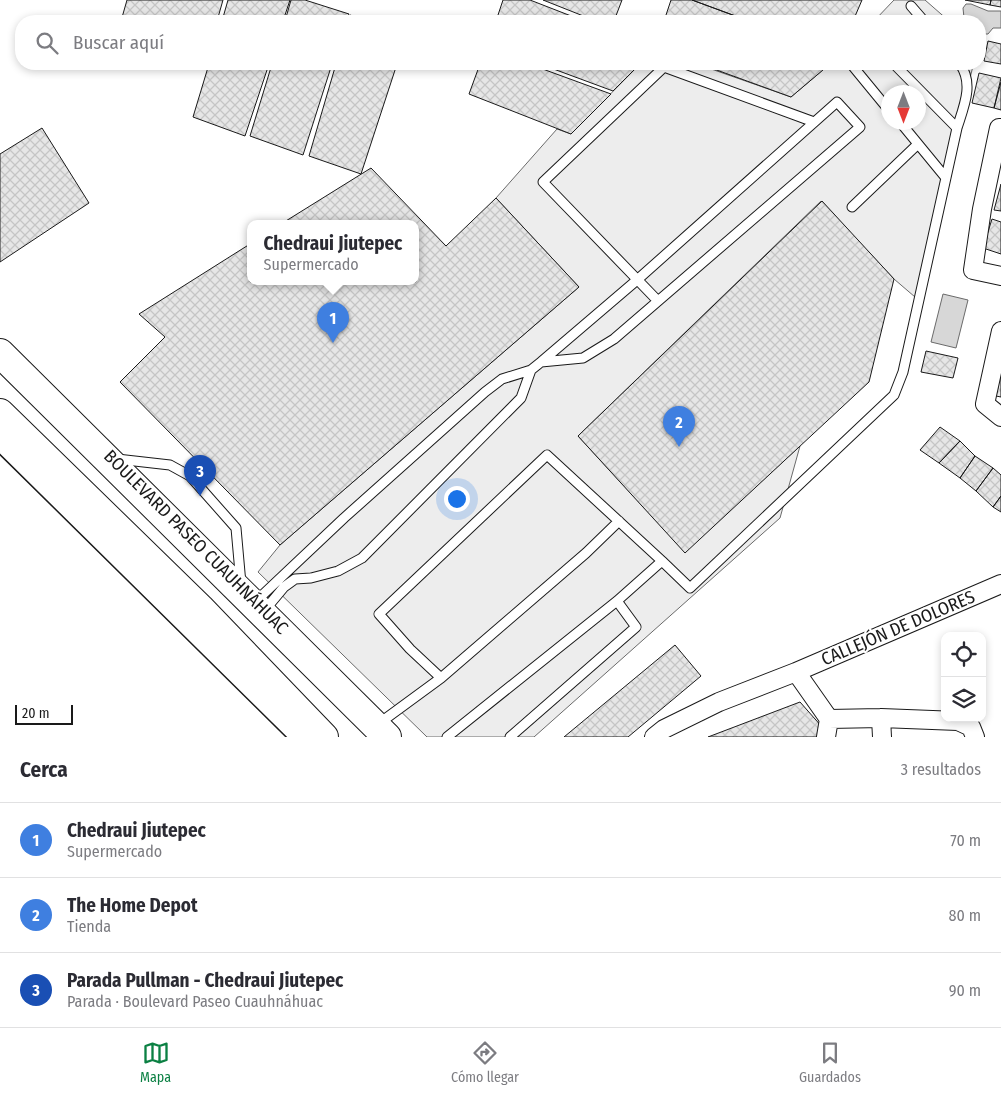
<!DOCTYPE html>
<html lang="es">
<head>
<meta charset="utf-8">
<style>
  :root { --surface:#fff; --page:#f2f2f3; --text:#2b2b33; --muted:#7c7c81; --line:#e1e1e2; --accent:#0b8043 }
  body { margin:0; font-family:"Fira Sans Condensed",sans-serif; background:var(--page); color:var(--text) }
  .controls { position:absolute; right:15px; bottom:15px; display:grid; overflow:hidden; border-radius:10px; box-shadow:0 2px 8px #0003 }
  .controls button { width:45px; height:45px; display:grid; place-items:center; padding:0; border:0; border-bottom:1px solid var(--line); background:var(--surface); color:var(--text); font:25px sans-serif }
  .compass { position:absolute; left:881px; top:85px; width:45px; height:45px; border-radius:50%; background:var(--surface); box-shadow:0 2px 8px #0003; rotate:180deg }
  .scale { position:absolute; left:15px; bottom:12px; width:58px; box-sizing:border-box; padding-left:5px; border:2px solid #1a1a1a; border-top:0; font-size:14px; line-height:18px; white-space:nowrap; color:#1a1a1a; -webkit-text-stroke:4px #fff; paint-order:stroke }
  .you { position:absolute; left:456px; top:498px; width:18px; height:18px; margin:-12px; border:4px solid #fff; border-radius:50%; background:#1a73e8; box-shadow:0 0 0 8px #1a73e833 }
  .badge { display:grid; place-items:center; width:32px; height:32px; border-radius:50%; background:var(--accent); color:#fff; font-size:16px; font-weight:700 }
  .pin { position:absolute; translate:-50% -41px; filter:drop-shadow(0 1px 2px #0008) }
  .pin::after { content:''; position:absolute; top:26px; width:18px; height:15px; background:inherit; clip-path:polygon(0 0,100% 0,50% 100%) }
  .popup { position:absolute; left:247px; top:220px; width:172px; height:65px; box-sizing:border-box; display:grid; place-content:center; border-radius:10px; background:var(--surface); filter:drop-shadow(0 1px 4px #0005); font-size:16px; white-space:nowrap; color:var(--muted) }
  .popup b { font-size:19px; color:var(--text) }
  .popup::after { content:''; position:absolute; left:50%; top:100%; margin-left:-10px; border:10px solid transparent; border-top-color:var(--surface) }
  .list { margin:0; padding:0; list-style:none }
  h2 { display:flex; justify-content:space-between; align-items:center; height:65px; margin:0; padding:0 20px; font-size:21px }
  h2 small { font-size:16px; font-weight:400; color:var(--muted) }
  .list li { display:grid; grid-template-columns:32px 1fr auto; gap:15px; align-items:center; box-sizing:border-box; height:75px; padding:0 20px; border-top:1px solid var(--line) }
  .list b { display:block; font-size:19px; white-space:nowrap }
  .list p { margin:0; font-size:16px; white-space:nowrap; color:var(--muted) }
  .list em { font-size:16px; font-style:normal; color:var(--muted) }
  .icon { flex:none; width:28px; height:28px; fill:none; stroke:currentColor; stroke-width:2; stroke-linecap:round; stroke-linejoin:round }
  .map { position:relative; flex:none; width:1001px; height:737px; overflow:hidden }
  .search { position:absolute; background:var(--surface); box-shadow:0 2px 8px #0003; left:15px; right:15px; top:15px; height:55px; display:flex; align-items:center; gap:12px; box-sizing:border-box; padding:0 18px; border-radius:20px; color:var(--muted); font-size:19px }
  .sheet { height:290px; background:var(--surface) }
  nav { display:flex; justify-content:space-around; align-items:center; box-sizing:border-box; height:70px; border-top:1px solid var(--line); background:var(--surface); font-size:14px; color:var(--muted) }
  nav a { display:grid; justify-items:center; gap:2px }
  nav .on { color:var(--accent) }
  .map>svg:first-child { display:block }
  .built { fill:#ededed; stroke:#6a6a6a; fill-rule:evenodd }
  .water { fill:#d7d7d7; stroke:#6a6a6a }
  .building { fill:url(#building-cross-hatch); stroke:#1a1a1a }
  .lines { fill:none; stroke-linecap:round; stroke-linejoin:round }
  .lane-casing { stroke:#1a1a1a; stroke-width:11 }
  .street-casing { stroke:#1a1a1a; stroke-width:20 }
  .secondary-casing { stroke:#1a1a1a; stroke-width:28 }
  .primary-casing { stroke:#1a1a1a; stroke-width:30 }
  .lane { stroke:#fff; stroke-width:9 }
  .street { stroke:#fff; stroke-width:18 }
  .secondary { stroke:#fff; stroke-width:25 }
  .primary { stroke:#fff; stroke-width:28 }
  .labels { text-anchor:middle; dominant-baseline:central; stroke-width:4; stroke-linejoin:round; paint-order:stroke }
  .street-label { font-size:18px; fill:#1a1a1a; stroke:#fff }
</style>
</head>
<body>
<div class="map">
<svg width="1001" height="737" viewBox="0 0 1001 737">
  <defs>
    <pattern id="building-cross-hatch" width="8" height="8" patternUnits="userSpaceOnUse" patternTransform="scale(1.25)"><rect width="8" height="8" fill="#e6e6e6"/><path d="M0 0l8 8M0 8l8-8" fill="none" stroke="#c5c5c5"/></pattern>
  </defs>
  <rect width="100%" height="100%" fill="#fff"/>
  <path class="built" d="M894 0H925L949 21H874Z
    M640 64H697L791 97 830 64H973V66L915 297 894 279 821 201 578 436 685 552 800 446 780 518 534 737H427L258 572 280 545 579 287 496 198 557 129 571 134ZM888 92H918V122H888Z"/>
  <path class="water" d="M966 4H971L988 11H1001V28H993L988 34H980V21H967L964 18 963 8Z
    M943 294 968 300 956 348 931 342Z"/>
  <path class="building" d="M127 0H223L217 21H121Z
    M228 0H290L283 21H222Z
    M291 0H305L349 14 346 21H285Z
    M503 0H530L584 21H496Z
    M543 0H622L614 21H596Z
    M671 0H692L749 21H664Z
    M692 0H862L853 21H749Z
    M965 0H991L990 5Z
    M991 0H1001V7L990 5Z
    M350 15 369 21H348Z
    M988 41 1001 44V64L984 61Z
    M209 64H269L245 136 193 117Z
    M272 64H332L303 155 250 136Z
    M336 64H397L361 174 309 156Z
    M480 64H529L611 94 571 134 469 94Z
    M540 64H640L613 91Z
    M700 64H830L791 97Z
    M979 73 1001 78 994 108 972 103Z
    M1001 82V110L994 108Z
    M42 128 89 203 0 262V154Z
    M371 168 446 246 496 198 579 287 280 545 120 382 165 337 139 314 250 244V282H416V224H281Z
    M1001 184V211L994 210Z
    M822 201 894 279 869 382 685 553 578 436Z
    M992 219 1001 222V254L983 248Z
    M926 351 958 358 953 378 921 372Z
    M1001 372V397L996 396Z
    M940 427 960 441 939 463 920 450Z
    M960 441 975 456 960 478 939 463Z
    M975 456 993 468 976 491 960 478Z
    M993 468 1001 475V496L993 507 976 491Z
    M1001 496V512L993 507Z
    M675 645 701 676 628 737H564Z
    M800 702 823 728 821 737H708Z"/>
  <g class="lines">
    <defs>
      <path id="lane" d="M911 6 924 21
        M851 64 888 109
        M894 64 957 128
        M900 122 946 178
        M852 207 918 144
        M657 300 543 182 664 67 814 122
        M117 459 170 465 190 476 236 528 241 584
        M255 602 344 518 485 392 502 379 531 370 541 362 637 280 837 102 860 127 614 339 583 358 541 362
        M264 611 284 587 295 579 311 578 338 571 362 558 521 398 531 370
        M441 678 410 649 379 614 547 455 662 561
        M381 722 441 678 586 553 619 521
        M447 737 617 601 662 561 690 588 894 395 903 372 957 128C964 106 974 84 960 64
        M510 737 636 627 617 601"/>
      <path id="street" d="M1001 128H999L982 209 973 270 1001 276
        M1001 331 985 404 1001 417
        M796 672 829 719 881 718 958 721 971 727 975 737
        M881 718 882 737
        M654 737 664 729 719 702 796 672 1001 584
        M826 737 829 719"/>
      <path id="secondary" d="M0 436 305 737"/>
      <path id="primary" d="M0 353 387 737
        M0 413 200 608 324 737"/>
    </defs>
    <use href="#lane" class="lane-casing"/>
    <use href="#street" class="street-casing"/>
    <use href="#secondary" class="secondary-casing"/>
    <use href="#primary" class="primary-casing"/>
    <use href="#lane" class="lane"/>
    <use href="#street" class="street"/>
    <use href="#secondary" class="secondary"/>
    <use href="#primary" class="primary"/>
  </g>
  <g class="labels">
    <g class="street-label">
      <text transform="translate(196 542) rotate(45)">BOULEVARD PASEO CUAUHNÁHUAC</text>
      <text transform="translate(898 628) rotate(-23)">CALLEJÓN DE DOLORES</text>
    </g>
  </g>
</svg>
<div class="controls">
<button><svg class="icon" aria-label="locate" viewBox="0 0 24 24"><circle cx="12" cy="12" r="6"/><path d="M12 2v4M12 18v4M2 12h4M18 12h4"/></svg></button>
<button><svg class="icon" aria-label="layers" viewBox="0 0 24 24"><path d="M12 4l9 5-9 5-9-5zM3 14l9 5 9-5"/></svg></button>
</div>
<svg class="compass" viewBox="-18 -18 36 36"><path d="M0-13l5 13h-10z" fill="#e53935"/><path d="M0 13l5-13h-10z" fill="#7c7c81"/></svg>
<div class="scale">20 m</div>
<div class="you"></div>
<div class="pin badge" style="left:333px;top:343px;background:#3f7fe0">1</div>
<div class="popup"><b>Chedraui Jiutepec</b>Supermercado</div>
<div class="pin badge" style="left:679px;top:447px;background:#3f7fe0">2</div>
<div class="pin badge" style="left:200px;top:496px;background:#1a4fb4">3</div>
<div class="search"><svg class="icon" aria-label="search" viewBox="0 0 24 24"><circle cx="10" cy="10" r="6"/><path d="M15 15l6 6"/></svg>Buscar aquí</div>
</div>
<section class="sheet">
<h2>Cerca<small>3 resultados</small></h2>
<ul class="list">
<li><span class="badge" style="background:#3f7fe0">1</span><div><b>Chedraui Jiutepec</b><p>Supermercado</p></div><em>70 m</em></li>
<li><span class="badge" style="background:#3f7fe0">2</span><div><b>The Home Depot</b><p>Tienda</p></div><em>80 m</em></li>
<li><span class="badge" style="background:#1a4fb4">3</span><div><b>Parada Pullman - Chedraui Jiutepec</b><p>Parada · Boulevard Paseo Cuauhnáhuac</p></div><em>90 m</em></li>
</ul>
</section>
<nav>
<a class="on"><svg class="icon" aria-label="map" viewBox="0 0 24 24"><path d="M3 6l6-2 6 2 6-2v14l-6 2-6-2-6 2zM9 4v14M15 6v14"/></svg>Mapa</a>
<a><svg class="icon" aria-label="directions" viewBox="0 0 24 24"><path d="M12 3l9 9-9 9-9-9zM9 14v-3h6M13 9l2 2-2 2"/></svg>Cómo llegar</a>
<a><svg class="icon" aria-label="saved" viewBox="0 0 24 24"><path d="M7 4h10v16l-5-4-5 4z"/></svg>Guardados</a>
</nav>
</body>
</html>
